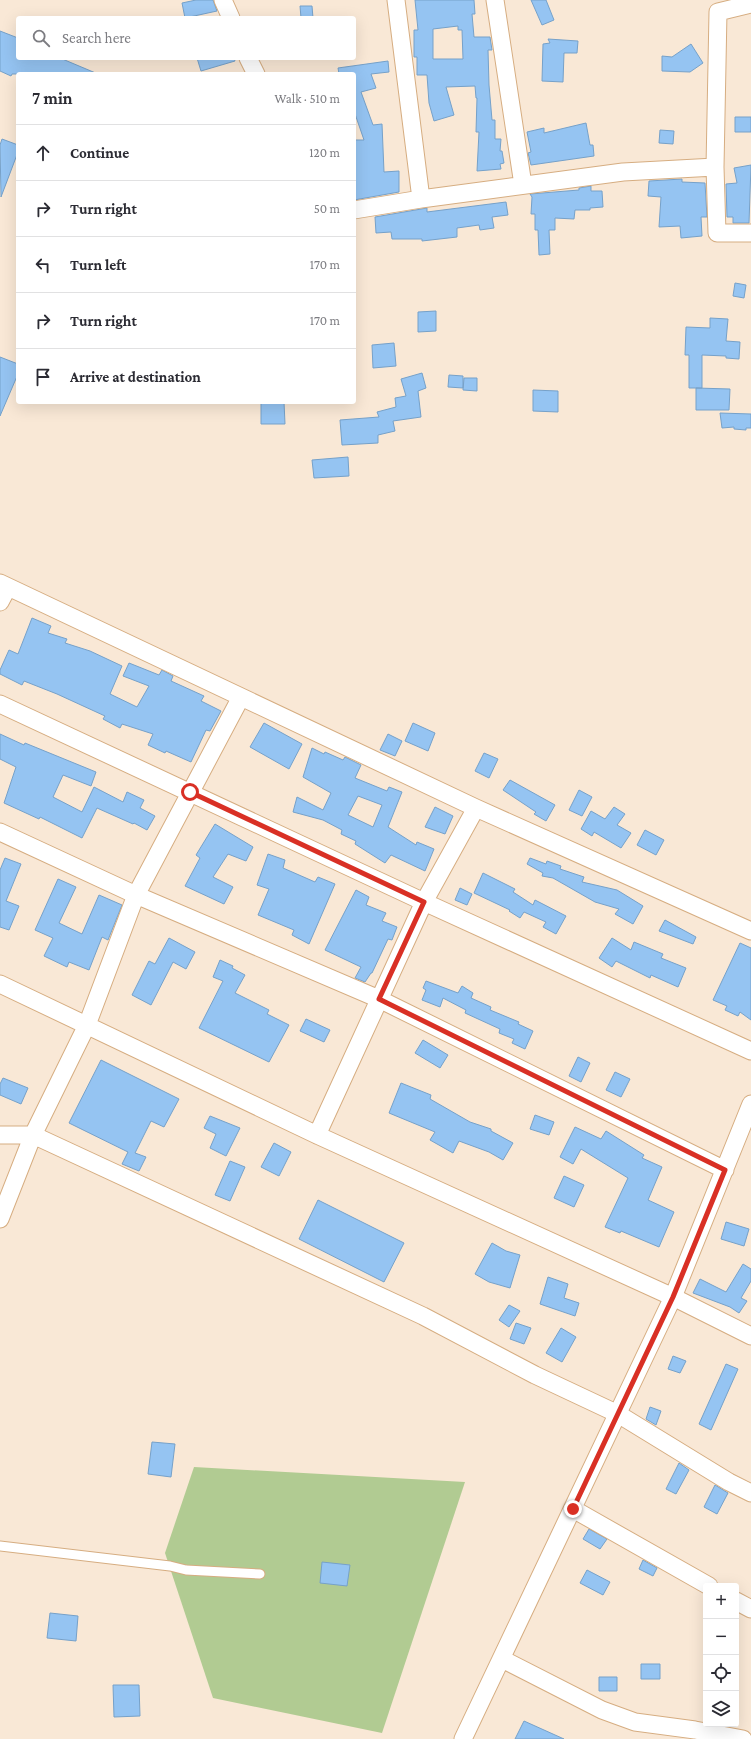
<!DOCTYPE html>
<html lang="en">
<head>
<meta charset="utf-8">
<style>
  :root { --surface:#fff; --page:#f2f2f3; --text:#2b2b33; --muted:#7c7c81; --line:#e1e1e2 }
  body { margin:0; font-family:"Crimson Pro",serif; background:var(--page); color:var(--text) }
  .controls { position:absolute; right:12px; bottom:12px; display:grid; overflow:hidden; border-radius:4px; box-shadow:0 4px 16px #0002 }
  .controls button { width:36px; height:36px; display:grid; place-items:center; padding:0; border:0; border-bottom:1px solid var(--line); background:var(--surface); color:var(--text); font:20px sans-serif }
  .stop { position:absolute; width:12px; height:12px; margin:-9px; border:3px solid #d93025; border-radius:50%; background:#fff }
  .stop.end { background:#d93025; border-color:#fff; box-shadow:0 1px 4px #0008 }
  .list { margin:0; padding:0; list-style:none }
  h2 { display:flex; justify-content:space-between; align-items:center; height:52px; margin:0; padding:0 16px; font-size:17px }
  h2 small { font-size:13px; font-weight:400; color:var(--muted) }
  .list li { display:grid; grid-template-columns:26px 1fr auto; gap:12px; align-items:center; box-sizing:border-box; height:56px; padding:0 16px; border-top:1px solid var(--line) }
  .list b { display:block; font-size:15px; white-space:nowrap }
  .list em { font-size:13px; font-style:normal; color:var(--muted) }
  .icon { flex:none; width:22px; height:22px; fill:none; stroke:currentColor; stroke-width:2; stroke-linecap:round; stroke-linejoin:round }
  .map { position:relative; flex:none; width:751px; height:1739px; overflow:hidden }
  .search { position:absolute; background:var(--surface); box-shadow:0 4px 16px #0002; left:16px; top:16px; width:340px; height:44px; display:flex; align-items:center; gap:10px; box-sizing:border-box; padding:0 14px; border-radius:4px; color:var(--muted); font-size:15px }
  .panel { position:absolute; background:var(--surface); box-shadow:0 4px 16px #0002; left:16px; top:72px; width:340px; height:332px; border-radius:4px }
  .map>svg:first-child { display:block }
  .water { fill:#b1cb92 }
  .building { fill:#95c4f2; stroke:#76a1c9; fill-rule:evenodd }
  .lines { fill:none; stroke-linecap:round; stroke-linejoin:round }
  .lane-casing { stroke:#d6ad81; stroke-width:11 }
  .street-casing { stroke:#d6ad81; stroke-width:19 }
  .lane { stroke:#fff; stroke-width:9 }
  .street { stroke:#fff; stroke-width:17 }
  .route { stroke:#d93025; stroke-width:5 }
</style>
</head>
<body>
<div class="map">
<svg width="751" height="1739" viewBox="0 0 751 1739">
  <rect width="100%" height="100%" fill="#f9e8d6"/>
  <path class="water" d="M194 1467 465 1482 382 1733 213 1698 165 1553Z"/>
  <path class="building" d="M196 0H213L217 11 185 18 182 3Z
    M415 0H474L475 14H472L474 37H490L492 50H488L489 85 492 120H495V139H501L500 151H502L504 163 500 164 501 169 477 171 479 132H476L477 98H476L475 86 446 87 454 115 434 121 429 103 427 75H417V57H414V30H418ZM458 26V30H462L463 59H433V29Z
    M531 0H546L554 20 542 25Z
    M300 6H312L313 18H301Z
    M0 31 18 38V58H60L98 74H12L11 76 0 71Z
    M548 39 578 41 577 53H564L563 82 542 81 543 44 550 43Z
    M691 44 703 63 690 72 662 71V56L672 57Z
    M197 58H234L235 61 201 71Z
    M388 61 389 72 371 74 376 88 361 92 373 125 382 124 384 172 399 171V192L354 200V140H364L354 111V74H339L338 68Z
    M735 117H751V132H735Z
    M586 123 590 145H593L594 156 531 165 528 153 531 152 527 132 544 128V133Z
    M660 130 674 131 673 144 659 143Z
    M2 139 18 145V152L1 197 0 145Z
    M751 165 749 223H733V217H727L726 184 737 183 734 168Z
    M682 179V182L705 183 707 217H701L702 236 681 238 680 226 659 227 661 197 648 196 649 181Z
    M591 186V191H602L603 207 590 208V210H575L574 219 555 218V230H549L550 254 539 255 538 230H535V214H531L532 197 530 194 579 190V188Z
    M506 202 508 215 492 217 494 228 480 230 479 225 457 228V237L422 241V239H392L391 232 376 233 375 217 427 208V212Z
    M735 283 746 285 744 298 733 296Z
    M436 311V331L418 332V312Z
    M710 318 728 319 726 341 740 342 739 359 726 358V356L702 355V388H696L730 389 729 410H696V388H689V355H685L686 327 710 328Z
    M394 343 396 366 373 368 372 345Z
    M0 357 18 364V374L0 416Z
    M422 373 426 388 418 391 421 417 393 421 395 431 378 435V443L342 445 340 420 379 417 377 412 396 407 395 398 406 396 401 379Z
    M449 375 463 376V388L448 387Z
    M464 378H477V391L463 390Z
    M533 390 558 391V412L533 411Z
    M261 402H284L285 424H261Z
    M720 413 751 414V428H746V430L734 429V427L722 428Z
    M348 457 349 476 314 478 312 460Z
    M32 618 51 626 48 633 67 639 65 643 90 651 122 666 110 694 137 707 149 686 123 676 129 663 159 675 162 670 173 676 171 681 204 696 201 701 221 711 210 731 206 730 191 762 166 751 165 753 148 745 153 734 122 724 120 728 103 719 105 716 57 694 24 681 22 685 0 674V670L9 650 18 654Z
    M264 723 302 744 289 769 250 747Z
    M413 723 435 733 428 751 405 741Z
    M0 734 24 745 25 743 96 772 91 786 63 775 53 797 82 812 94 787 123 802 127 792 144 800 140 808 155 816 147 830 134 823 133 824 97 808 82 838 40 817 39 819 4 803 16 767 0 759Z
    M388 734 402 741 395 756 380 750Z
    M312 748 324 754 325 752 343 760 345 757 361 765 355 778 387 791 389 787 402 792 388 827 416 845 417 842 434 849 425 871 391 855 385 863 355 844 356 841 341 834 342 830 323 820 293 812 297 797 323 810 331 793 303 777ZM358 796 382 805 373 827 348 815Z
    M484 753 498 759 489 778 475 771Z
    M510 780 555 805 546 821 534 814 536 812 503 790Z
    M579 790 592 797 582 816 569 810Z
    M435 807 453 816 445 834 425 827Z
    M614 807 625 814 617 825 631 833 621 848 594 832 592 836 581 829 591 811 605 819Z
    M215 824 253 847 246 861 228 854 213 877 233 887 224 904 185 886 200 858 196 855Z
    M645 830 664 840 656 855 637 845Z
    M268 854 285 860 283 868 315 882 318 877 335 884 309 944 292 935 294 930 258 915 269 889 257 885Z
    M5 858 21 864 6 901 19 906 9 930 0 927V870Z
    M530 858 546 864 547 861 561 866 560 869 584 877 582 882 617 890 643 906 633 924 615 914 619 909 595 902 553 878 542 876 543 873 527 864Z
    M483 873 515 889 513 892 533 905 535 900 566 916 556 934 543 927 546 922 524 912 520 918 509 911 510 910 474 893Z
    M58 879 76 887 59 923 82 934 99 895 122 905 108 940 102 937 89 970 69 962 67 967 44 956 53 938 35 930Z
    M460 888 472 894 467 905 455 900Z
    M356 890 369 897 366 905 386 913 382 921 397 927 392 940 388 939 372 973H371L365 982 355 978 361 967 325 950Z
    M665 920 696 937 693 944 659 931Z
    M169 938 195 952 186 969 173 962 151 1005 132 995 149 961 155 964Z
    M612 938 631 950 634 942 663 954 661 958 686 968 678 987 651 975 650 978 616 961 612 967 599 958Z
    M740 943 751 948V1020L740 1012 738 1016 725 1010 727 1006 713 1000Z
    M220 960 233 966 232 968 245 975 235 993 269 1010 267 1014 289 1025 269 1062 199 1028 223 981 213 977Z
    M426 981 458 993 462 986 473 993 471 998 491 1007 490 1010 519 1022 518 1024 533 1031 525 1049 512 1043 514 1039 499 1033 500 1029 465 1013 466 1010 443 998 440 1007 422 1000 426 990 423 988Z
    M306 1019 330 1030 324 1042 300 1031Z
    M423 1040 448 1055 440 1068 415 1053Z
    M578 1057 590 1063 581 1082 569 1076Z
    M101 1060 179 1099 164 1127 151 1121 135 1153 146 1157 139 1171 122 1164 128 1152 69 1123Z
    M615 1072 630 1079 621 1097 606 1090Z
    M3 1078 28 1088 21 1104 0 1095V1084Z
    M401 1083 431 1095 430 1099 470 1122 491 1129V1131L513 1143 503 1160 489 1152 459 1141 453 1153 430 1140 435 1132 389 1113Z
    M535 1115 554 1122 549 1135 530 1129Z
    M210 1116 240 1128 226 1156 210 1148 216 1134 204 1128Z
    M575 1127 601 1139 606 1131 644 1155 642 1158 662 1167 648 1200 674 1212 659 1247 621 1231 620 1233 605 1227 628 1178 581 1149 573 1164 560 1157Z
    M274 1143 291 1152 279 1176 261 1167Z
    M230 1161 245 1167 230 1201 215 1195Z
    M564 1176 584 1185 574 1207 554 1198Z
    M318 1200 404 1243 384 1282 299 1239Z
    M726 1222 749 1229 744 1246 721 1239Z
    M492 1243 506 1251 520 1255 510 1288 489 1282 475 1274Z
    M743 1264 751 1269V1281L741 1298 747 1301 739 1313 730 1307 693 1293 700 1279 726 1292Z
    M548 1277 568 1284 564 1298 579 1303 575 1316 540 1304Z
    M509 1305 520 1311 509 1327 499 1320Z
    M516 1323 531 1328 524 1344 510 1339Z
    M561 1328 576 1337 562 1362 546 1353Z
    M673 1356 686 1361 680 1373 668 1369Z
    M726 1364 738 1369 711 1430 699 1424Z
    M650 1407 661 1411 656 1425 646 1419Z
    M152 1442 175 1444 171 1477 148 1474Z
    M679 1463 689 1470 676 1494 666 1489Z
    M715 1485 728 1493 717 1514 704 1507Z
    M589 1529 607 1539 600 1549 583 1539Z
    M643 1560 657 1568 653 1576 639 1569Z
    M322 1562 350 1565 347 1586 320 1583Z
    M587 1570 610 1582 603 1595 580 1583Z
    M50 1613 78 1616 76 1641 47 1638Z
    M641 1664H660V1679H641Z
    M599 1677H617V1691H599Z
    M113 1685H139L140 1716 114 1717Z
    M524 1721 564 1739H515Z"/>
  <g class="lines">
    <defs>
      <path id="lane" d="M0 1546 170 1566 186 1570 260 1574"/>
      <path id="street" d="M223 0 231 18
        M396 0 421 199
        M495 0 523 185
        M751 4 718 12 715 167 717 233H751
        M248 58 256 74
        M354 210 421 199 623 172 715 167
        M0 583 476 808 751 931
        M0 602 8 587
        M0 704 424 902 751 1051
        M0 832 136 895 379 999 725 1170
        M0 984 317 1135 673 1297 463 1739
        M751 1104 673 1297 751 1336
        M0 1135H33L423 1316 535 1375 618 1414 729 1482 751 1493
        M317 1135 424 902 476 808
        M0 1219 33 1135 87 1025 136 895 241 697
        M573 1509 709 1586
        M736 1601 751 1609
        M502 1659 602 1710 635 1722 695 1730 743 1739"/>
    </defs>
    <use href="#lane" class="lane-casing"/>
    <use href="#street" class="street-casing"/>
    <use href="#lane" class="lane"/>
    <use href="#street" class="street"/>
  </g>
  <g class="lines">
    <path class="route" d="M190 792 424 902 379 999 725 1170 673 1297 573 1509"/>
  </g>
</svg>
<div class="controls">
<button>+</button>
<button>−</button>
<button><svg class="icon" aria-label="locate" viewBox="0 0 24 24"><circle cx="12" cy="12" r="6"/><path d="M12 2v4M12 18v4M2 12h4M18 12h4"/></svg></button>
<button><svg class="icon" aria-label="layers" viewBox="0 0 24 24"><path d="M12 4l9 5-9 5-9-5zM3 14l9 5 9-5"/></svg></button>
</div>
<div class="stop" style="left:190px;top:792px"></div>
<div class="stop end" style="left:573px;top:1509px"></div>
<div class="search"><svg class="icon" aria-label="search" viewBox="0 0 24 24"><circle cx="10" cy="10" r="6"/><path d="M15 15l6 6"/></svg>Search here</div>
<section class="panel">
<h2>7 min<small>Walk · 510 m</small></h2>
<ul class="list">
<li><svg class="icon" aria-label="ahead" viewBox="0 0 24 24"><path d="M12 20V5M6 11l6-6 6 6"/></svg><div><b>Continue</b></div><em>120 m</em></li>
<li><svg class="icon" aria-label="right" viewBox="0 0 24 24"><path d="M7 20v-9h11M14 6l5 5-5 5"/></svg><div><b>Turn right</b></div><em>50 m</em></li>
<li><svg class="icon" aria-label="left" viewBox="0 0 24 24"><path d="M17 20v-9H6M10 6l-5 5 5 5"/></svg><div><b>Turn left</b></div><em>170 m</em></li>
<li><svg class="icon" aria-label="right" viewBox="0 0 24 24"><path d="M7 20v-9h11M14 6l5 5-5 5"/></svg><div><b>Turn right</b></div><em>170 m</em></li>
<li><svg class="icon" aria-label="arrive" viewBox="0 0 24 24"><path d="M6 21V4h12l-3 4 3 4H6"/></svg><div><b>Arrive at destination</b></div></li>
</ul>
</section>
</div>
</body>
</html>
